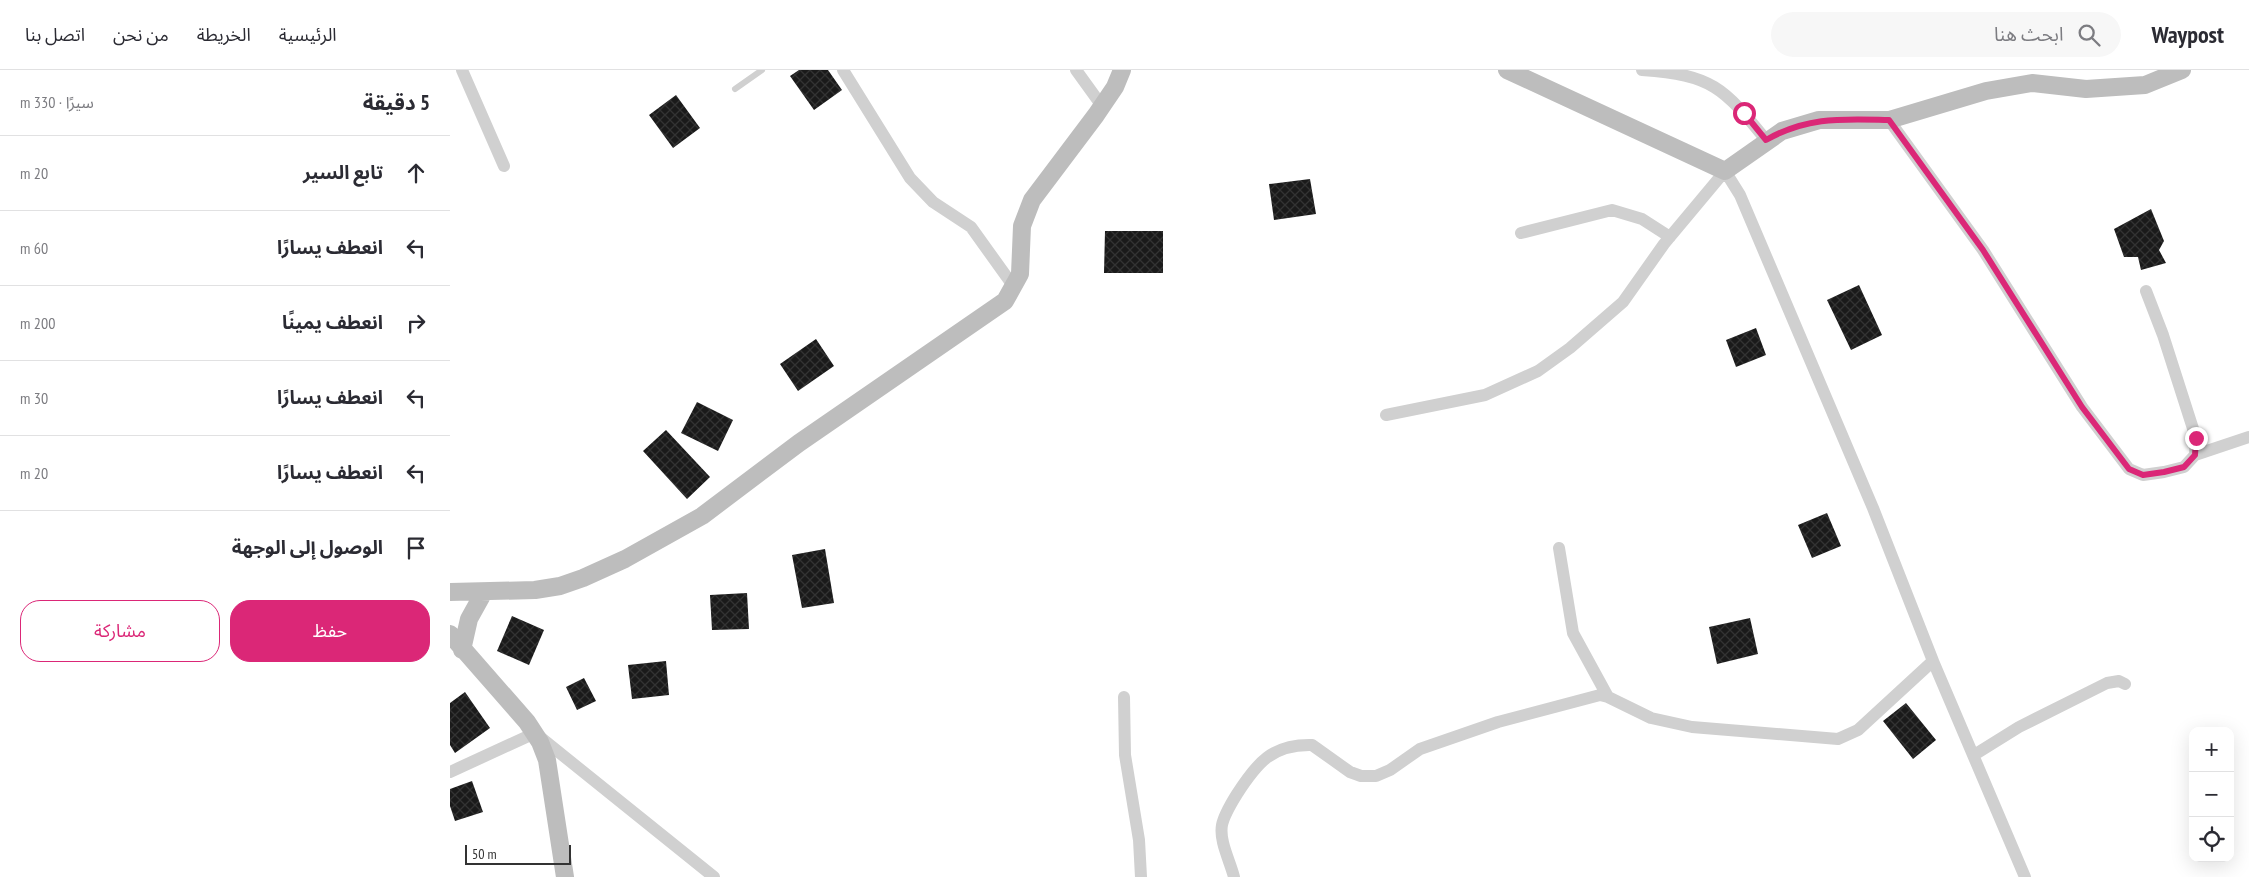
<!DOCTYPE html>
<html lang="ar">
<head>
<meta charset="utf-8">
<style>
  :root { --surface:#fff; --page:#f7f7f7; --text:#2b2b33; --muted:#7c7c81; --line:#e1e1e2; --accent:#db2777 }
  body { margin:0; font-family:"PT Sans Narrow","Noto Sans Arabic",sans-serif; background:var(--page); color:var(--text); direction:rtl }
  .controls { position:absolute; right:15px; bottom:15px; display:grid; overflow:hidden; border-radius:10px; box-shadow:0 5px 20px #0002 }
  .controls button { width:45px; height:45px; display:grid; place-items:center; padding:0; border:0; border-bottom:1px solid var(--line); background:var(--surface); color:var(--text); font:25px sans-serif }
  .scale { position:absolute; left:15px; bottom:12px; width:106px; box-sizing:border-box; padding-left:5px; border:2px solid #333; border-top:0; font-size:14px; line-height:18px; white-space:nowrap; color:#333; -webkit-text-stroke:4px #fff; paint-order:stroke }
  .stop { position:absolute; width:15px; height:15px; margin:-11px; border:4px solid #db2777; border-radius:50%; background:#fff }
  .stop.end { background:#db2777; border-color:#fff; box-shadow:0 1px 5px #0008 }
  .list { margin:0; padding:0; list-style:none }
  h2 { display:flex; justify-content:space-between; align-items:center; height:65px; margin:0; padding:0 20px; font-size:21px }
  h2 small { font-size:16px; font-weight:400; color:var(--muted) }
  .list li { display:grid; grid-template-columns:32px 1fr auto; gap:15px; align-items:center; box-sizing:border-box; height:75px; padding:0 20px; border-top:1px solid var(--line) }
  .list b { display:block; font-size:19px; white-space:nowrap }
  .list em { font-size:16px; font-style:normal; color:var(--muted) }
  .actions { display:flex; gap:10px; padding:15px 20px }
  .actions a { flex:1; padding:11px 0; border:1px solid var(--accent); border-radius:20px; text-align:center; font-size:18px; color:var(--accent) }
  .actions .main { background:var(--accent); color:#fff }
  .icon { flex:none; width:28px; height:28px; fill:none; stroke:currentColor; stroke-width:2; stroke-linecap:round; stroke-linejoin:round }
  .map { position:relative; flex:none; width:1799px; height:807px; overflow:hidden; direction:ltr }
  header { display:flex; align-items:center; gap:30px; box-sizing:border-box; height:70px; padding:0 25px; background:var(--surface); border-bottom:1px solid var(--line) }
  header strong { font-size:24px }
  nav { display:flex; gap:28px; margin-inline-start:auto; font-size:18px }
  .search { width:350px; height:45px; background:var(--page); display:flex; align-items:center; gap:12px; box-sizing:border-box; padding:0 18px; border-radius:28px; color:var(--muted); font-size:19px }
  main { display:flex }
  aside { flex:1; background:var(--surface) }
  .map>svg:first-child { display:block }
  .building { fill:url(#building-cross-hatch) }
  .lines { fill:none; stroke-linecap:round; stroke-linejoin:round }
  .lane { stroke:#d0d0d0; stroke-width:6 }
  .street { stroke:#d0d0d0; stroke-width:12 }
  .secondary { stroke:#bdbdbd; stroke-width:18 }
  .route { stroke:#db2777; stroke-width:6 }
</style>
</head>
<body>
<header>
<strong>Waypost</strong>
<div class="search"><svg class="icon" aria-label="search" viewBox="0 0 24 24"><circle cx="10" cy="10" r="6"/><path d="M15 15l6 6"/></svg>ابحث هنا</div>
<nav><a>الرئيسية</a><a>الخريطة</a><a>من نحن</a><a>اتصل بنا</a></nav>
</header>
<main>
<div class="map">
<svg width="1799" height="807" viewBox="0 0 1799 807">
  <defs>
    <pattern id="building-cross-hatch" width="8" height="8" patternUnits="userSpaceOnUse" patternTransform="scale(1.25)"><rect width="8" height="8" fill="#1a1a1a"/><path d="M0 0l8 8M0 8l8-8" fill="none" stroke="#333"/></pattern>
  </defs>
  <rect width="100%" height="100%" fill="#fff"/>
  <path class="building" d="M349 0H378L392 20 364 40 340 6Z
    M226 25 250 58 223 78 199 45Z
    M860 109 866 144 824 150 819 114Z
    M1701 139 1714 171 1709 180 1716 193 1691 200 1688 187H1674L1664 159Z
    M655 161H713V203H654Z
    M1409 215 1432 265 1401 280 1377 230Z
    M1306 258 1316 285 1286 297 1276 270Z
    M366 269 384 296 348 321 330 294Z
    M247 332 283 350 268 381 231 363Z
    M216 360 260 407 237 429 193 381Z
    M1377 443 1391 476 1362 488 1348 455Z
    M375 479 384 533 352 538 342 485Z
    M297 523 299 559 262 560 260 525Z
    M62 546 94 560 79 595 47 581Z
    M1300 548 1308 584 1267 594 1259 557Z
    M216 591 219 625 182 629 178 595Z
    M134 608 146 631 127 640 116 617Z
    M15 622 40 658 5 683 0 675V633Z
    M1456 633 1486 670 1463 689 1433 651Z
    M22 711 33 742 5 751 0 736V719Z"/>
  <g class="lines">
    <path class="lane" d="M285 19 312 0"/>
    <path class="street" d="M12 0 54 96
      M393 0 460 108 483 132 521 157 564 217
      M626 0 652 36
      M1192 0C1262 5 1273 17 1316 70
      M1439 50 1533 180 1632 337 1679 399 1693 405 1714 402 1734 397 1745 385 1746 368 1713 265 1696 221
      M1071 163 1162 140 1192 149 1220 167
      M936 345 1035 325 1088 301 1120 278 1173 232 1214 174 1275 101 1290 125 1423 438 1483 591 1575 807
      M1745 385 1799 367
      M1109 478 1123 563 1158 627
      M674 627 675 685 689 770 691 807
      M1524 685 1569 657 1657 613 1669 611 1675 614
      M0 702 85 663 264 807
      M784 807C780 791 769 771 772 755 774 745 782 732 787 724 807 693 822 674 862 675L900 702 911 706H926L940 700 970 679 1048 652 1150 625 1158 627 1201 648 1242 657 1388 669 1408 660 1483 591"/>
    <path class="secondary" d="M1057 0 1275 101 1332 61 1369 50H1439L1536 21 1582 13 1636 19 1695 15 1732 0
      M0 522 85 520 110 516 133 508 175 489 252 446 349 373 555 231 570 204 572 156 582 130 646 45 665 17 672 0
      M0 564 77 652 90 672 97 690 115 807
      M12 580 19 549 34 522"/>
  </g>
  <g class="lines">
    <path class="route" d="M1294 43 1316 70C1358 46 1393 49 1439 50L1533 180 1632 337 1679 399 1693 405 1714 402 1734 397 1745 385 1746 368"/>
  </g>
</svg>
<div class="controls">
<button>+</button>
<button>−</button>
<button><svg class="icon" aria-label="locate" viewBox="0 0 24 24"><circle cx="12" cy="12" r="6"/><path d="M12 2v4M12 18v4M2 12h4M18 12h4"/></svg></button>
</div>
<div class="scale">50 m</div>
<div class="stop" style="left:1294px;top:43px"></div>
<div class="stop end" style="left:1746px;top:368px"></div>
</div>
<aside>
<h2>5 دقيقة<small>سيرًا · 330 m</small></h2>
<ul class="list">
<li><svg class="icon" aria-label="ahead" viewBox="0 0 24 24"><path d="M12 20V5M6 11l6-6 6 6"/></svg><div><b>تابع السير</b></div><em>20 m</em></li>
<li><svg class="icon" aria-label="left" viewBox="0 0 24 24"><path d="M17 20v-9H6M10 6l-5 5 5 5"/></svg><div><b>انعطف يسارًا</b></div><em>60 m</em></li>
<li><svg class="icon" aria-label="right" viewBox="0 0 24 24"><path d="M7 20v-9h11M14 6l5 5-5 5"/></svg><div><b>انعطف يمينًا</b></div><em>200 m</em></li>
<li><svg class="icon" aria-label="left" viewBox="0 0 24 24"><path d="M17 20v-9H6M10 6l-5 5 5 5"/></svg><div><b>انعطف يسارًا</b></div><em>30 m</em></li>
<li><svg class="icon" aria-label="left" viewBox="0 0 24 24"><path d="M17 20v-9H6M10 6l-5 5 5 5"/></svg><div><b>انعطف يسارًا</b></div><em>20 m</em></li>
<li><svg class="icon" aria-label="arrive" viewBox="0 0 24 24"><path d="M6 21V4h12l-3 4 3 4H6"/></svg><div><b>الوصول إلى الوجهة</b></div></li>
</ul>
<div class="actions"><a class="main">حفظ</a><a>مشاركة</a></div>
</aside>
</main>
</body>
</html>
